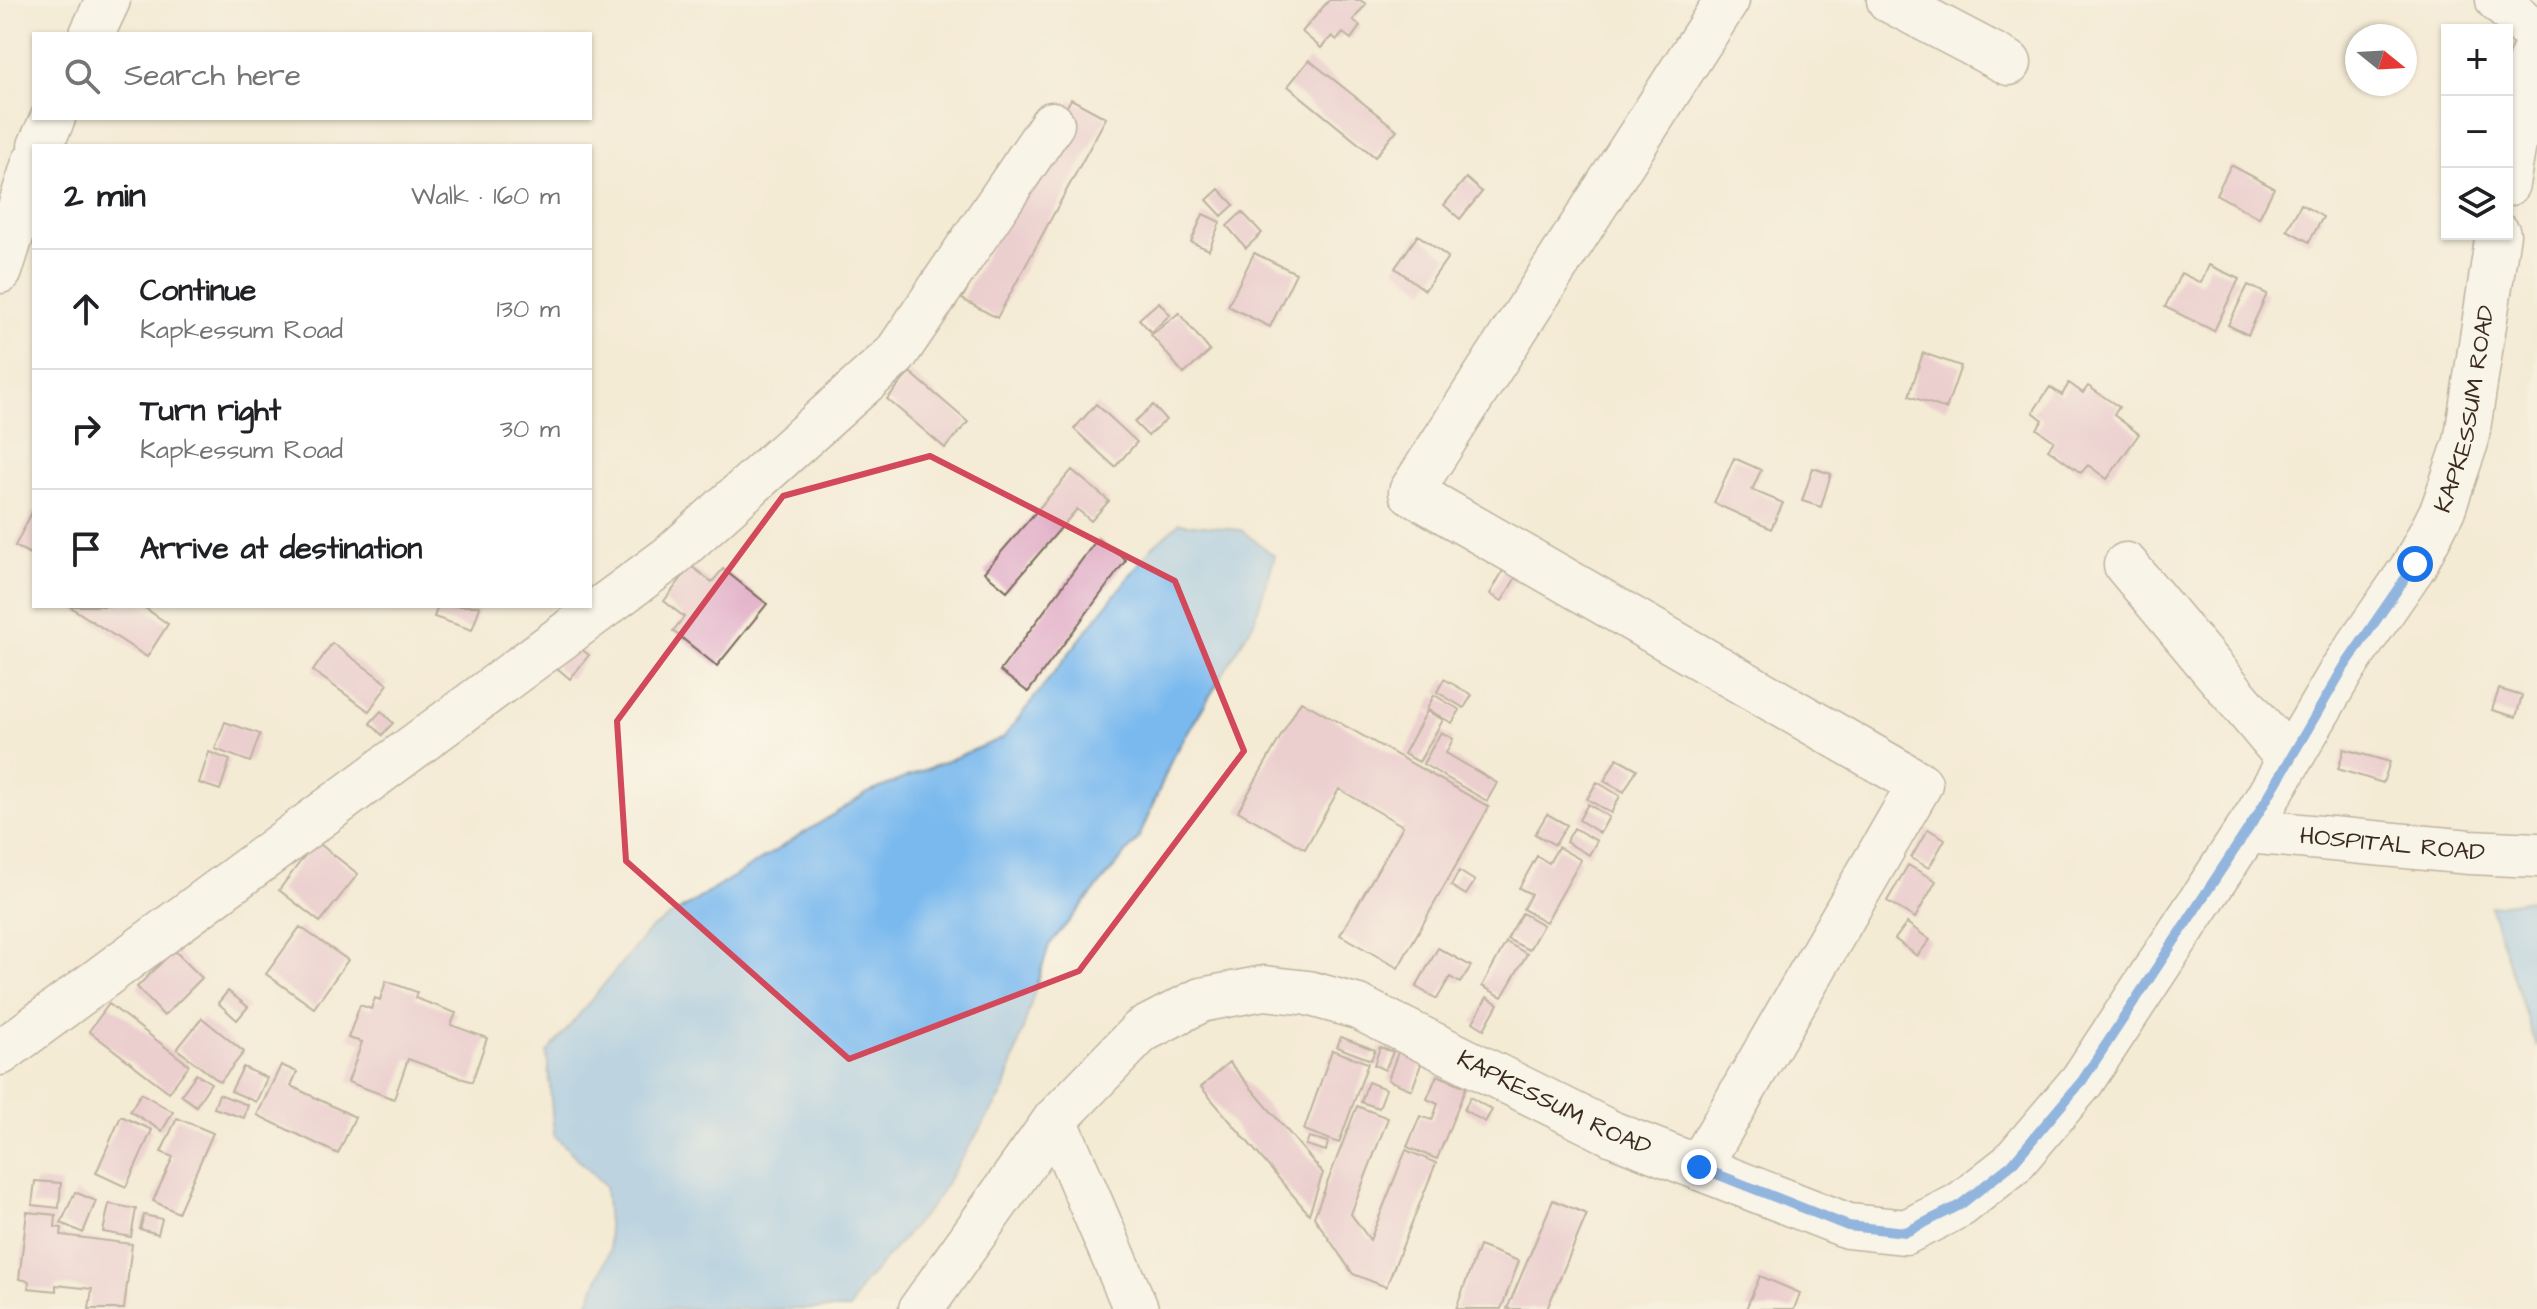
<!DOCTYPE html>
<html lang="en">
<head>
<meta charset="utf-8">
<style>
  :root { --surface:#fff; --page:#f2f2f2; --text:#202124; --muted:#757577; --line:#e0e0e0 }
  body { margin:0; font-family:"Architects Daughter",sans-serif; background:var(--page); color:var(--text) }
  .controls { position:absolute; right:24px; top:24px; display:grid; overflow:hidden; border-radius:0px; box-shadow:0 2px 6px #0004 }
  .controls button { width:72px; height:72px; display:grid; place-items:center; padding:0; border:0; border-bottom:2px solid var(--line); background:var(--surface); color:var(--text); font:40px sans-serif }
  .compass { position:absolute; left:2345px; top:24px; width:72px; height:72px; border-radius:50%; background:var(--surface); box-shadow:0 2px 6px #0004; rotate:108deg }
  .stop { position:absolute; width:24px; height:24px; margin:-18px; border:6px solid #1a73e8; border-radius:50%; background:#fff }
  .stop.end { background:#1a73e8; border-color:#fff; box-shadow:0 2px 8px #0008 }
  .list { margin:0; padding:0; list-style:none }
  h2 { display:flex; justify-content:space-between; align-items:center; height:104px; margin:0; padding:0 32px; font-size:34px }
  h2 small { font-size:26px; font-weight:400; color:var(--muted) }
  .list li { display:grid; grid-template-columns:52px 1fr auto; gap:24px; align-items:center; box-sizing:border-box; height:120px; padding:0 32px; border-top:2px solid var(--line) }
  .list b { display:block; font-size:30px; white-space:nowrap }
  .list p { margin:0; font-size:26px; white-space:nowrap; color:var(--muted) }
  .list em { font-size:26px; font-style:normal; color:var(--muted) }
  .icon { flex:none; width:44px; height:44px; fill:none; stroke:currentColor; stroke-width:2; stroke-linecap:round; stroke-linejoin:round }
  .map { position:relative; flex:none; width:2537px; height:1309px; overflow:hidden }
  .search { position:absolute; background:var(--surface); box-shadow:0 2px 6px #0004; left:32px; top:32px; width:560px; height:88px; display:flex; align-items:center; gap:20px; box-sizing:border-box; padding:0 28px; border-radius:0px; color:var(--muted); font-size:30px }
  .panel { position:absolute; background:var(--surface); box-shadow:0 2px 6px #0004; left:32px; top:144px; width:560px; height:464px; border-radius:0px }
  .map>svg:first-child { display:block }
  .water { fill:#7ab9ee; stroke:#5a7286; stroke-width:2 }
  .building { fill:#e1adc7 }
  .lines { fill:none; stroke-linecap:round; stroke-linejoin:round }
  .minor-casing { stroke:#7c6e5e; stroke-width:47 }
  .minor { stroke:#fff; stroke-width:44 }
  .route { stroke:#1a73e8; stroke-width:10 }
  .marked { fill:none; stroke:#d1495b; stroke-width:6; stroke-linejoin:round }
  .labels { text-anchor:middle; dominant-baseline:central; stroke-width:6; stroke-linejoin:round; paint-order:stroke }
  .street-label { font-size:24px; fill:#3b2a1e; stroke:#fbf7ec }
</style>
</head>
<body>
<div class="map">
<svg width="2537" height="1309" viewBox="0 0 2537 1309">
  <rect width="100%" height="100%" fill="#fbf7ec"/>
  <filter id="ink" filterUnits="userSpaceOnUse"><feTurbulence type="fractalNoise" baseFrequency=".0125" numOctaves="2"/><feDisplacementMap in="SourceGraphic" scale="16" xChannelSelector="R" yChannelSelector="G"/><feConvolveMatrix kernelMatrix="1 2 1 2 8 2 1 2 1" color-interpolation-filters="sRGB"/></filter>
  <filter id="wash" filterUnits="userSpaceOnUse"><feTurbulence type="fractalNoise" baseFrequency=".006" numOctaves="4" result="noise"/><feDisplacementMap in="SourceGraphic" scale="32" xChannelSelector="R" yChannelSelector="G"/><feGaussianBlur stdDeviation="1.8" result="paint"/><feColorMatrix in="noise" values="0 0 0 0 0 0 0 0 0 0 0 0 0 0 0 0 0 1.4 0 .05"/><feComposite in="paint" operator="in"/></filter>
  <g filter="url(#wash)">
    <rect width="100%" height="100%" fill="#f4ebd5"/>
    <path class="water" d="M1179 523 1241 530 1275 556 1254 622 1172 759 1139 838 1049 945 1004 1091 933 1204 861 1287 850 1309H586L610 1249 605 1186 554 1135 547 1053 650 929 868 793 1003 738 1152 547Z
      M2537 899V1048L2490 906Z"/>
    <g id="blocks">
      <path class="building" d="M1329 0H1360L1366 4 1353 20 1360 26 1351 39 1343 33 1337 40 1332 36 1321 48 1302 32Z
        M1309 60 1397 130 1375 157 1288 86Z
        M1071 99 1106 118 997 318 962 299Z
        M2231 165 2274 188 2259 218 2216 194Z
        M1466 178 1482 192 1460 219 1444 205Z
        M1219 189 1234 205 1222 216 1207 200Z
        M2301 204 2323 217 2309 242 2287 230Z
        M1242 212 1262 233 1246 248 1227 226Z
        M1203 214 1220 222 1209 250 1191 242Z
        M1418 235 1448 257 1425 290 1395 268Z
        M1254 253 1296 273 1270 327 1228 306Z
        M2209 265 2239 279 2214 331 2165 307 2181 273 2201 283Z
        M2248 285 2267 294 2248 335 2228 325Z
        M1159 302 1170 315 1151 332 1139 319Z
        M1179 313 1210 351 1184 374 1151 335Z
        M1923 353 1961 366 1946 409 1909 396Z
        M910 372 968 422 945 448 887 399Z
        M2069 383 2083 393 2088 386 2119 407 2114 415 2139 434 2107 479 2088 465 2081 473 2048 449 2054 441 2037 429 2043 420 2033 412 2050 387 2062 395Z
        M1096 404 1137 442 1115 467 1074 429Z
        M1153 405 1166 420 1148 436 1134 422Z
        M1734 458 1761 470 1752 490 1783 503 1771 529 1714 503Z
        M1813 468 1831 474 1821 507 1802 501Z
        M1072 470 1109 501 1091 521 1077 509 1007 591 984 572Z
        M34 508V556L15 546Z
        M1098 538 1126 560 1028 692 1000 671Z
        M691 566 712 582 723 569 767 604 717 666 673 631 684 617 664 601Z
        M1504 569 1516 577 1502 601 1490 594Z
        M69 606H142L168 624 147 657Z
        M438 606H478L480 607 472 630 434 617Z
        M332 643 388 684 369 711 313 671Z
        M574 644 589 655 570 679 556 667Z
        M1444 679 1472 695 1464 708 1437 692Z
        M2499 689 2522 696 2516 717 2492 710Z
        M1434 695 1460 710 1452 723 1427 709Z
        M1301 701 1489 807 1398 968 1340 935 1403 826 1339 789 1305 849 1238 811Z
        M381 711 393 723 382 735 370 723Z
        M1427 711 1443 720 1419 762 1404 754Z
        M225 722 260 734 250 762 215 749Z
        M1441 732 1453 739 1446 753 1497 783 1487 801 1423 764Z
        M2344 749 2390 762 2383 783 2338 769Z
        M209 752 230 760 220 790 199 783Z
        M1617 758 1637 769 1624 792 1604 781Z
        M1597 782 1620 796 1611 813 1587 799Z
        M1588 804 1609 817 1600 833 1579 820Z
        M1547 814 1567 825 1555 845 1535 834Z
        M1574 828 1597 841 1589 855 1566 842Z
        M1928 829 1945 839 1929 868 1911 858Z
        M316 841 358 874 320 922 279 890Z
        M1558 847 1581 860 1546 922 1523 909 1531 894 1519 888 1537 856 1549 863Z
        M1908 865 1936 881 1915 918 1887 901Z
        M1459 871 1475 881 1466 895 1451 886Z
        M1522 913 1543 925 1529 950 1507 939Z
        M1907 923 1930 940 1917 956 1895 939Z
        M300 927 348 960 314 1008 266 974Z
        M1506 942 1527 954 1502 997 1482 986Z
        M1438 948 1471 966 1460 983 1450 977 1437 999 1416 987Z
        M174 950 202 978 164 1016 137 987Z
        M386 981 417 992 415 998 456 1013 451 1025 487 1038 472 1082 408 1059 394 1099 348 1082 362 1042 348 1038 360 1005 371 1009 375 998 380 1000Z
        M228 991 248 1007 237 1020 218 1003Z
        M1487 997 1498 1004 1484 1029 1473 1022Z
        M109 1004 189 1065 169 1092 89 1031Z
        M202 1018 244 1052 220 1082 177 1049Z
        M1341 1037 1375 1050 1371 1060 1337 1047Z
        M1380 1047 1393 1052 1385 1070 1374 1065Z
        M1332 1050 1368 1063 1339 1143 1304 1130Z
        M1398 1052 1422 1061 1412 1090 1388 1080Z
        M1229 1062 1323 1173 1309 1214 1201 1087Z
        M281 1065 297 1072 291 1086 355 1117 338 1154 257 1115Z
        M243 1067 267 1078 256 1102 231 1091Z
        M196 1074 211 1083 196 1106 181 1095Z
        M1437 1075 1466 1087 1437 1159 1407 1147 1420 1116 1432 1120 1438 1104 1427 1099Z
        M1368 1082 1386 1089 1379 1108 1361 1102Z
        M141 1093 173 1112 162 1131 130 1111Z
        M219 1094 248 1105 244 1118 214 1108Z
        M1470 1097 1492 1110 1485 1122 1464 1110Z
        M1357 1106 1388 1118 1351 1214 1370 1240 1406 1150 1436 1163 1386 1287 1353 1274 1314 1217Z
        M121 1116 152 1130 126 1187 96 1173Z
        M177 1118 213 1133 178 1213 153 1201 173 1157 161 1152Z
        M1309 1137 1328 1142 1326 1151 1306 1145Z
        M35 1181 61 1183 59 1208 32 1205Z
        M75 1192 96 1201 83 1233 61 1223Z
        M1553 1200 1587 1214 1547 1309H1507Z
        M109 1204 136 1209 131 1237 103 1232Z
        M27 1212 56 1215 55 1227 62 1228 61 1235 132 1244 124 1309H89L92 1289 56 1285V1291L28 1288 29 1281 19 1279Z
        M144 1215 162 1219 158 1234 140 1229Z
        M1479 1246 1519 1261 1501 1309H1456Z
        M1760 1276 1800 1293 1794 1309H1746Z"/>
    </g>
  </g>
  <g filter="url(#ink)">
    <use href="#blocks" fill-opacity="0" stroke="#7c6e5e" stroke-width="2"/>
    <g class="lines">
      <defs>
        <g id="minor">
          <path d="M1889 0 2009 63"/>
          <path d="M2498 0 2537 35"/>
          <path d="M92 34 108 0"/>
          <path d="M40 146 53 118"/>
          <path d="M2507 184 2527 70 2537 44"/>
          <path d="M0 271 34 163"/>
          <path d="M2126 565 2289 760"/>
          <path id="s1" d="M2247 831 2470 852 2537 855"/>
          <path d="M0 1053 669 558 895 355 1052 124"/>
          <path d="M1055 1120 1136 1309"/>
          <path d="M1699 1167 1920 784 1411 492 1727 0"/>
          <path id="s2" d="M921 1309 1055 1120 1141 1031 1201 1000 1264 988 1308 993 1358 1007 1613 1134 1848 1226 1906 1232 1960 1205 2011 1165 2082 1081 2258 814 2344 667 2415 564 2443 509 2466 442 2498 234"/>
        </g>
      </defs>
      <use href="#minor" class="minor-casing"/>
      <use href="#minor" class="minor"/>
    </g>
  </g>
  <g class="lines" filter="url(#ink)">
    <path class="route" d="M1699 1167 1848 1226 1906 1232 1960 1205 2011 1165 2082 1081 2258 814 2344 667 2415 564"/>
  </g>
  <path d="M0 0H2537V1309H0ZM930 456 1175 581 1244 751 1079 971 849 1059 626 861 617 721 783 496Z" fill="#f4ebd5" fill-opacity=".55" fill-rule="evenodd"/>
  <path class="marked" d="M930 456 1175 581 1244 751 1079 971 849 1059 626 861 617 721 783 496Z"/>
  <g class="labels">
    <g class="street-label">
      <text stroke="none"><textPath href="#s2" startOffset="2194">KAPKESSUM ROAD</textPath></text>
      <text stroke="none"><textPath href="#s1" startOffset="146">HOSPITAL ROAD</textPath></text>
      <text stroke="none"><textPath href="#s2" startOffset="802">KAPKESSUM ROAD</textPath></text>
    </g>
  </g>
</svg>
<div class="controls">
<button>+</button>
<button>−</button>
<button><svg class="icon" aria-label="layers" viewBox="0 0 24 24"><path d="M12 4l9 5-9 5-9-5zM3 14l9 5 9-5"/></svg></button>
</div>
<svg class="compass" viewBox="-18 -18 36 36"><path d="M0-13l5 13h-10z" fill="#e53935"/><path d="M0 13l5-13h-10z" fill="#757577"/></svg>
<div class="stop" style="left:2415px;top:564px"></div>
<div class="stop end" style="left:1699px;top:1167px"></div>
<div class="search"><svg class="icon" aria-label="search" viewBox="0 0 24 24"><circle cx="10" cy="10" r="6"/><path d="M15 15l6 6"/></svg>Search here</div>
<section class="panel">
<h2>2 min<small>Walk · 160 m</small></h2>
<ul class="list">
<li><svg class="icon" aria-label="ahead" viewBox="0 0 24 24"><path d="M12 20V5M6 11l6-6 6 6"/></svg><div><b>Continue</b><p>Kapkessum Road</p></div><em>130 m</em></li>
<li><svg class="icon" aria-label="right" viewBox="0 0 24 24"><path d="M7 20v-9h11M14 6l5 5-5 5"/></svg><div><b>Turn right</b><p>Kapkessum Road</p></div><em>30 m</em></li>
<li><svg class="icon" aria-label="arrive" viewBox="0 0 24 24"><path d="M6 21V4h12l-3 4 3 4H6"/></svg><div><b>Arrive at destination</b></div></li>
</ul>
</section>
</div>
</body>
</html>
